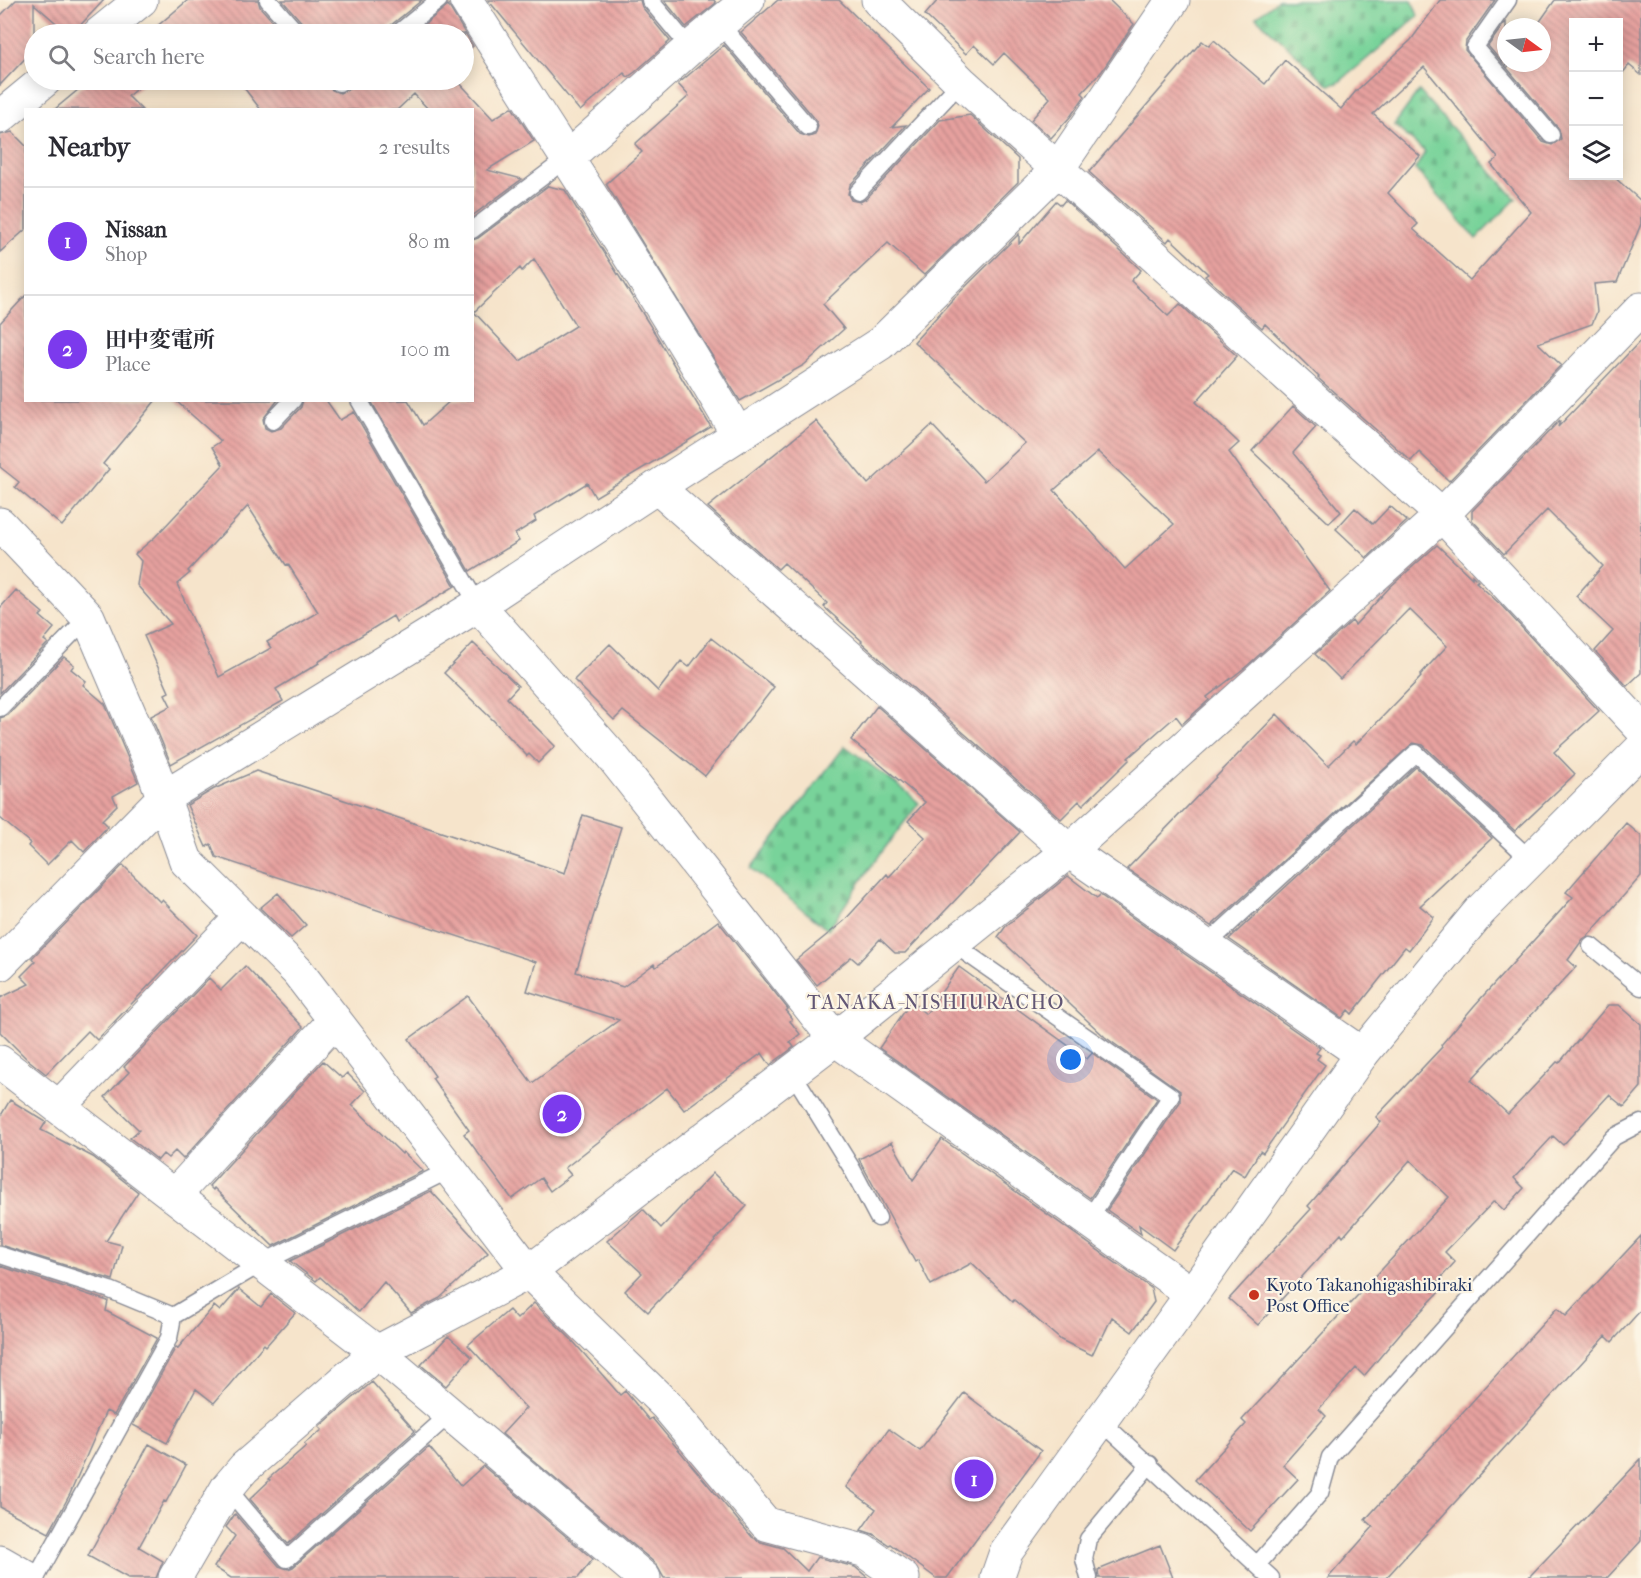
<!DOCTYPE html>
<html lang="en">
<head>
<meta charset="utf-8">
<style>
  :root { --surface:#fff; --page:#f7f7f7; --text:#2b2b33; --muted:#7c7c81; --line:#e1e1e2; --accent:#7c3aed }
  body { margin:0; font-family:"IM FELL French Canon","Noto Serif JP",serif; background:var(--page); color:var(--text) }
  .controls { position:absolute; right:18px; top:18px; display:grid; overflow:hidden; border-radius:0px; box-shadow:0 3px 15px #0003 }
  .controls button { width:54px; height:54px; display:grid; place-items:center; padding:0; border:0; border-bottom:2px solid var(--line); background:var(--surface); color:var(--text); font:30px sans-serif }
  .compass { position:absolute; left:1497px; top:18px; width:54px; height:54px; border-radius:50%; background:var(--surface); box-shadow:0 3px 15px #0003; rotate:105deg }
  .you { position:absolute; left:1071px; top:1060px; width:21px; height:21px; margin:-15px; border:4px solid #fff; border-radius:50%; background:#1a73e8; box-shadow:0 0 0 9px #1a73e833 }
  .badge { display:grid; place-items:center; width:39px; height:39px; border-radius:50%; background:var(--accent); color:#fff; font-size:20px; font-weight:700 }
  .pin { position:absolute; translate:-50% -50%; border:3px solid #fff; box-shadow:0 2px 6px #0006 }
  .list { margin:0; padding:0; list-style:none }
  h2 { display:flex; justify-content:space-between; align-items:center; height:78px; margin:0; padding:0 24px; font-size:26px }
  h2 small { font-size:20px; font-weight:400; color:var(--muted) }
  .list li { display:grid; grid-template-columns:39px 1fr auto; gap:18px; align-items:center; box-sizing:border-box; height:108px; padding:0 24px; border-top:2px solid var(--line) }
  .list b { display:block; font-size:22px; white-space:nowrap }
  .list p { margin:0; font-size:20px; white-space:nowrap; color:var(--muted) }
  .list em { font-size:20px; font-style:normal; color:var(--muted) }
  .icon { flex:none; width:33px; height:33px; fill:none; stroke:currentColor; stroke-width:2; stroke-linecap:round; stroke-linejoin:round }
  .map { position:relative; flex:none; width:1641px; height:1578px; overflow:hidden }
  .search { position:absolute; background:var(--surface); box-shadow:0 3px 15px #0003; left:24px; top:24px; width:450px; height:66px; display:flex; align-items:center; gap:15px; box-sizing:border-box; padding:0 21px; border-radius:33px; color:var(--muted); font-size:22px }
  .panel { position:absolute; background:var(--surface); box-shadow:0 3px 15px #0003; left:24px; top:108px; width:450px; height:294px; border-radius:0px }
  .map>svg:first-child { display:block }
  .cemetery { fill:url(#cemetery-stones); stroke:#4a817c; stroke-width:1.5 }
  .building { fill:url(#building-back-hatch); fill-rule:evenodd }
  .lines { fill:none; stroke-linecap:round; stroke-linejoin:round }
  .lane-casing { stroke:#888a94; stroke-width:19 }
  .street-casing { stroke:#888a94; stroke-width:35 }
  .secondary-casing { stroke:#888a94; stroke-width:35 }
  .primary-casing { stroke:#888a94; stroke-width:35 }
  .lane { stroke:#fff; stroke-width:16 }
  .street { stroke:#fff; stroke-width:33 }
  .secondary { stroke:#fff; stroke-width:33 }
  .primary { stroke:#fff; stroke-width:33 }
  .poi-dot { fill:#c8321e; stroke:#fcf5e5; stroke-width:2 }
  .labels { text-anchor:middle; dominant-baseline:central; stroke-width:4.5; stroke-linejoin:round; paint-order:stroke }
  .poi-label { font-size:18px; fill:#1b2f5e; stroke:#fcf5e5; text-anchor:start }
  .neighbourhood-label { font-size:20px; letter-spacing:1.5px; fill:#625775; stroke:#fcf5e5 }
</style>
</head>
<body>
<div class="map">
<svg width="1641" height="1578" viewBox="0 0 1641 1578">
  <defs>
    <pattern id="cemetery-stones" width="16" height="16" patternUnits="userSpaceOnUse" patternTransform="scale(1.5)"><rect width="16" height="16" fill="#78d39a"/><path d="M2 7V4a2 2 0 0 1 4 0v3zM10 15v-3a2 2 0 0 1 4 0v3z" fill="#67b587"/></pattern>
    <pattern id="building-back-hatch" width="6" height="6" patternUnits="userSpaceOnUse" patternTransform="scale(1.5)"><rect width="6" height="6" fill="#e7a19f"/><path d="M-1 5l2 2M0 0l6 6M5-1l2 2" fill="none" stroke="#ba8485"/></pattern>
  </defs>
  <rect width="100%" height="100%" fill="#fcf5e5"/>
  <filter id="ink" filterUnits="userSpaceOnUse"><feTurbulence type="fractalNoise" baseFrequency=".0167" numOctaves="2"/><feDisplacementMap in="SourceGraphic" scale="12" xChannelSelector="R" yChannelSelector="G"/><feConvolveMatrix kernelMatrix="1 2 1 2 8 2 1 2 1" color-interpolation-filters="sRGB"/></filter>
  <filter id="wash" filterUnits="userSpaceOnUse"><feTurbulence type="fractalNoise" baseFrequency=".008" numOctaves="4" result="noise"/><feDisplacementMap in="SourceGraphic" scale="24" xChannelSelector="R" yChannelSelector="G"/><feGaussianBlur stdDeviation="1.35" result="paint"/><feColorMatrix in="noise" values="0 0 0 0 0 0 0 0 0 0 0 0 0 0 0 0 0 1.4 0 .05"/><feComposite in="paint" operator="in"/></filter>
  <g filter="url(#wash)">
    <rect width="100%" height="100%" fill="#f6e4cb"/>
    <path class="cemetery" d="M1278 0H1412L1418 16 1338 83 1329 85 1256 17Z
      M1419 91 1516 199 1476 239 1415 169 1425 152 1394 125Z
      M845 746 906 791 919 803 872 865 828 930 751 868Z"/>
    <g id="blocks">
      <path class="building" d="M16 0H104L72 34H69L34 4V49L0 85V16Z
        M188 0H258L260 7 284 34H148Z
        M282 0H422L390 26 387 34H308L306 27Z
        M488 0H640L642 7 670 41 635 72 628 77 624 73 580 111Z
        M664 0H714L716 3 686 27Z
        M778 0H839L929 88 892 127 906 125 850 185 848 194 851 200 860 202 866 199 940 120 970 115 1018 159V182L924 275 888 243 823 304 844 329 804 365 740 401 606 184 642 152 635 144 689 96 678 84 724 45 800 134 809 137 815 135 818 126 816 120 741 32Z
        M938 0H1109L1134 24 1102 71 1082 93 1085 96 1070 117 1051 138 1031 120 1050 98 1004 53 994 64 974 45 966 54 925 15Z
        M1440 0H1495L1466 41 1465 50 1543 142 1552 145 1561 139 1559 129 1507 68 1511 63H1542V27H1536L1555 0H1641V75L1629 65 1618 79V22H1574V176H1613L1641 201V224L1617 282 1594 284 1597 312 1592 324 1538 343 1561 365 1449 481 1419 452 1411 461 1318 378 1319 377 1265 324 1262 328 1205 276 1208 274 1170 238 1167 242 1089 172 1202 41 1209 46 1214 40 1265 84 1285 60 1341 109 1356 91 1411 40ZM1424 67 1498 158 1491 164 1531 212 1470 280 1413 229 1418 224 1388 193 1420 156 1373 114Z
        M448 5 473 46 464 54V34H413Z
        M1506 21V67L1488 46Z
        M90 80H147L128 96 142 110 55 109Z
        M238 80H326L332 90 340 93 350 88 353 80H457L493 119 512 107 534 141 487 170 522 179 472 216V110H429L414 94 397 110H261Z
        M12 132 26 146V229L0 252V135Z
        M548 186 565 190 656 335 711 427 595 497 587 483 534 516 536 521 515 534 519 541 470 571 371 401 408 400 423 425 451 400H472V240L478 238ZM534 259 576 326 520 361 474 312 520 268 522 271Z
        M1065 200 1141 270 1131 281 1168 316 1180 304 1237 356 1196 402 1239 443 1229 452 1330 591 1247 666 1207 697 1209 700 1182 724 1176 716 1128 758 1129 760 1083 805 1079 801 1061 819 861 642 862 641 824 607 827 603 784 563 778 569 708 507 816 421 868 484 932 425 984 481 1025 443 914 342 952 300 1019 234V244L1056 201 1061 205ZM1098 452 1174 524 1125 569 1054 490Z
        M26 295V400H156L103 464 109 469 62 526 15 487 19 482 0 467V323Z
        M1641 340V673L1627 686 1595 651 1613 631 1576 596 1603 566 1547 510 1504 554 1472 520V511L1560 420 1558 427Z
        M175 400H278L263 419 265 428 271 431 281 428 301 407 303 400H326L340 420 354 412 455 586 396 622 393 616 318 662 319 663 276 689 283 701 171 764 151 716 171 706 165 694 169 692 144 636 171 624 137 585 141 561 135 554 155 537 223 465 212 447 221 441ZM248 506 286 565 288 564 318 612 267 642 271 648 219 677 177 584 190 573 188 571Z
        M1293 406 1316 427 1293 453 1341 512 1329 523 1252 451Z
        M1390 506 1407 521 1367 558 1336 529 1355 508 1373 524Z
        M1437 545 1472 578V575L1478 581 1476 582 1500 604 1599 711 1554 752 1575 774 1515 831 1423 745 1413 743 1211 926 1127 869 1277 714 1328 766 1353 741 1356 744 1421 677 1420 675 1447 646 1409 609 1340 679 1315 654 1352 621 1355 625 1390 587Z
        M16 590 43 613 40 616 54 628 44 640 48 643 0 693V608Z
        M711 638 774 687 705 776 623 711 614 720 574 680 610 644 658 691 681 661 689 667Z
        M473 643 518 686 507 698 555 746 538 763 529 754 527 756 494 721 444 673Z
        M64 657 74 665 71 669 86 681 83 685 105 704 138 782 113 796 117 805 102 820 108 826 84 852 72 840 47 865 28 846 30 843 0 818V718L8 715Z
        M877 706 1020 832 905 953H895L880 939 858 963 851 957 817 985 796 960 844 921 887 874 889 877 925 837 908 821 925 802 851 740Z
        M1416 767 1492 838 1420 906 1434 917 1409 950 1405 947 1352 1014 1348 1010 1342 1018 1229 939Z
        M256 771 565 873 583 815 621 827 576 972 623 987 654 964 656 967 718 921 788 1009 786 1011 792 1019 790 1021 800 1034 790 1042 794 1047 770 1065 762 1053 684 1110 667 1088 565 1168 571 1175 550 1191 541 1178 512 1199 464 1134 469 1130 432 1078 435 1076 409 1039 468 996 532 1083 619 1020 527 991 536 962 216 857 211 844 206 847 187 805 214 789Z
        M1626 823 1641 836V876L1588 936 1583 939 1568 960 1576 967 1471 1080 1508 1114 1557 1062 1559 1063 1608 1005H1619L1641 1024V1087L1624 1107 1609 1095 1563 1145 1553 1136 1514 1178 1524 1188 1504 1210 1494 1201 1445 1252 1455 1262 1437 1282 1443 1288 1403 1330 1364 1376 1356 1368 1319 1409 1326 1416 1283 1465 1298 1479 1250 1531 1195 1480 1246 1424 1242 1420 1449 1197 1410 1160 1343 1237 1341 1234 1258 1325 1229 1299 1311 1209 1308 1206 1381 1122 1376 1117 1442 1047 1441 1045 1474 1006 1573 897 1566 892Z
        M123 865 160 902 162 900 197 935 97 1040 88 1031 46 1074 26 1058 0 1032V998L29 984 21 976 35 962 32 958Z
        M1068 876 1097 898 1100 895 1320 1048 1316 1053 1320 1055 1317 1059 1325 1065 1263 1153 1260 1151 1245 1176 1232 1168 1173 1250 1139 1225 1141 1234 1107 1210 1180 1102V1091L1105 1037 998 937 1006 926Z
        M278 893 306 925 291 938 260 908Z
        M245 966 303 1027 183 1159 175 1151 168 1158 163 1154 158 1160 130 1138 139 1130 105 1097 129 1072 124 1067 209 978 221 990Z
        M959 967 1087 1059 1092 1053 1157 1099 1090 1198 879 1048 911 1002 926 1014Z
        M323 1061 342 1078 347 1073 365 1091 352 1105 402 1154 403 1152 423 1171 273 1246 214 1188 213 1190 209 1186Z
        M10 1100 46 1122 41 1130 93 1157 138 1192 106 1241 122 1245 113 1280 0 1245V1117Z
        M942 1139 1151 1288 1154 1302 1132 1332 1112 1317 1102 1338H1100L1092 1355 1061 1340 1014 1300 1013 1302 972 1263 931 1285 918 1260 915 1262 859 1159 892 1142 913 1180Z
        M713 1173 747 1206 648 1312 625 1291 642 1273 607 1241 643 1209 661 1228Z
        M431 1191 488 1253 440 1298 411 1313 384 1282 359 1312 320 1277 316 1281 290 1261Z
        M1641 1236V1310L1612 1342 1606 1336 1386 1578H1328L1373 1527 1365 1520 1557 1308 1566 1316Z
        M0 1266 108 1301 106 1311 157 1338 114 1415 106 1411 70 1494 49 1533 0 1507Z
        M239 1289 261 1307 271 1294 295 1313 266 1346 264 1344 214 1403 196 1389 167 1443 133 1425 176 1347 178 1348 214 1306 220 1311Z
        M534 1303 571 1339 620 1395 625 1391 649 1420 652 1418 752 1537 761 1542 783 1548 807 1571 817 1557 855 1567 868 1578H664L656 1564 502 1434 526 1408 468 1345 509 1310 517 1319Z
        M448 1336 472 1357 446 1386 421 1365Z
        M372 1382 415 1431 288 1544 250 1499 270 1480 268 1479 306 1446 304 1444 322 1430 319 1427Z
        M964 1393 1041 1451 947 1578H936L890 1544 889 1545 873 1534 861 1530 876 1509 846 1487 889 1429 920 1451Z
        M149 1444 186 1465 166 1502 164 1501 139 1547 163 1561 156 1578H128L88 1556Z
        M429 1447 461 1486 483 1466 593 1559 578 1578H231L214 1567 235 1536 226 1527 235 1514 279 1566 288 1569 293 1567Z
        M1641 1459V1541L1607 1578H1528Z
        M1160 1545 1173 1578H1099L1098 1570Z"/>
    </g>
  </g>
  <g filter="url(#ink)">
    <use href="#blocks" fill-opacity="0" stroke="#888a94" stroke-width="1.5"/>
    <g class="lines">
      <defs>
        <path id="lane" d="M268 0 298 34
          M650 0 690 48
          M1508 0 1475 47 1551 135
          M719 23 808 127
          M397 34 439 0
          M336 80 339 83 343 80
          M858 192 961 82
          M472 230 566 159
          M359 400 478 605
          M273 421 293 400
          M0 708 88 617
          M952 943 1171 1096 1088 1220
          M1205 946 1416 753 1531 860
          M1591 946 1641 987
          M792 1072 851 1167 878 1218
          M0 1255 110 1290 173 1316 169 1338 36 1578
          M173 1316 262 1263 451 1169
          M1101 1421 1271 1578
          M227 1488 287 1559 450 1414
          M1257 1565 1320 1493 1330 1457 1614 1137 1641 1123
          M1089 1578 1084 1559 1088 1539 1150 1464"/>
        <path id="street" d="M466 0C557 145 653 287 738 435
          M878 0 961 82 1442 515 1641 728
          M99 34 141 0
          M0 117 45 80
          M566 159 690 48 748 0
          M657 487 1069 851 1362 1054
          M0 524 88 617 153 769 186 861 297 971 529 1272 666 1405 766 1524 863 1550 903 1578
          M478 605 611 755 835 1039 1192 1294
          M0 964 163 798 478 605 657 487 881 343 1057 170 1173 0
          M0 1062 377 1352 644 1578
          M59 1107 242 917
          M174 1196 335 1020
          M175 1578 227 1488 244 1468 377 1352 529 1272 835 1039 1069 851 1442 515 1641 309"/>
        <path id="secondary" d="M997 1578 1006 1552 1192 1294 1362 1054 1480 911 1641 749"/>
        <path id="primary" d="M0 1562 28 1578"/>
      </defs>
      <use href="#lane" class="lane-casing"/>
      <use href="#street" class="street-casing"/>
      <use href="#secondary" class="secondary-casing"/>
      <use href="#primary" class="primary-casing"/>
      <use href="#lane" class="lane"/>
      <use href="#street" class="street"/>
      <use href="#secondary" class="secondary"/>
      <use href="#primary" class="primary"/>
    </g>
  </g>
  <circle class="poi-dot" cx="1254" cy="1295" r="6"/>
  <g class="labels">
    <g class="poi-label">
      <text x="1266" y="1285">Kyoto Takanohigashibiraki<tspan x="1266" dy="21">Post Office</tspan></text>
    </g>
    <g class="neighbourhood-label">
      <text x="936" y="1002">TANAKA-NISHIURACHO</text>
    </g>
  </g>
</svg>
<div class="controls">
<button>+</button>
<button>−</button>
<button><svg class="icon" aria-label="layers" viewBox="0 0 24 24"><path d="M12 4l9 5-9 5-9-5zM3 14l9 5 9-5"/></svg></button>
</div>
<svg class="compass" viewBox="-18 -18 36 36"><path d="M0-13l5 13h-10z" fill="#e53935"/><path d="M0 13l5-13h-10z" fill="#7c7c81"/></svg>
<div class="you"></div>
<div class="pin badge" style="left:974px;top:1479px">1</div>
<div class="pin badge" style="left:562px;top:1114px">2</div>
<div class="search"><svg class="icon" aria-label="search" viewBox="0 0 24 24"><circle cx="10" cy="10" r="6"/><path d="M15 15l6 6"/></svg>Search here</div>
<section class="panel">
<h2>Nearby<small>2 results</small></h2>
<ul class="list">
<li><span class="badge">1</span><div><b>Nissan</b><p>Shop</p></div><em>80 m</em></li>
<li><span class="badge">2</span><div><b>田中変電所</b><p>Place</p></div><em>100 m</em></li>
</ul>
</section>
</div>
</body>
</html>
